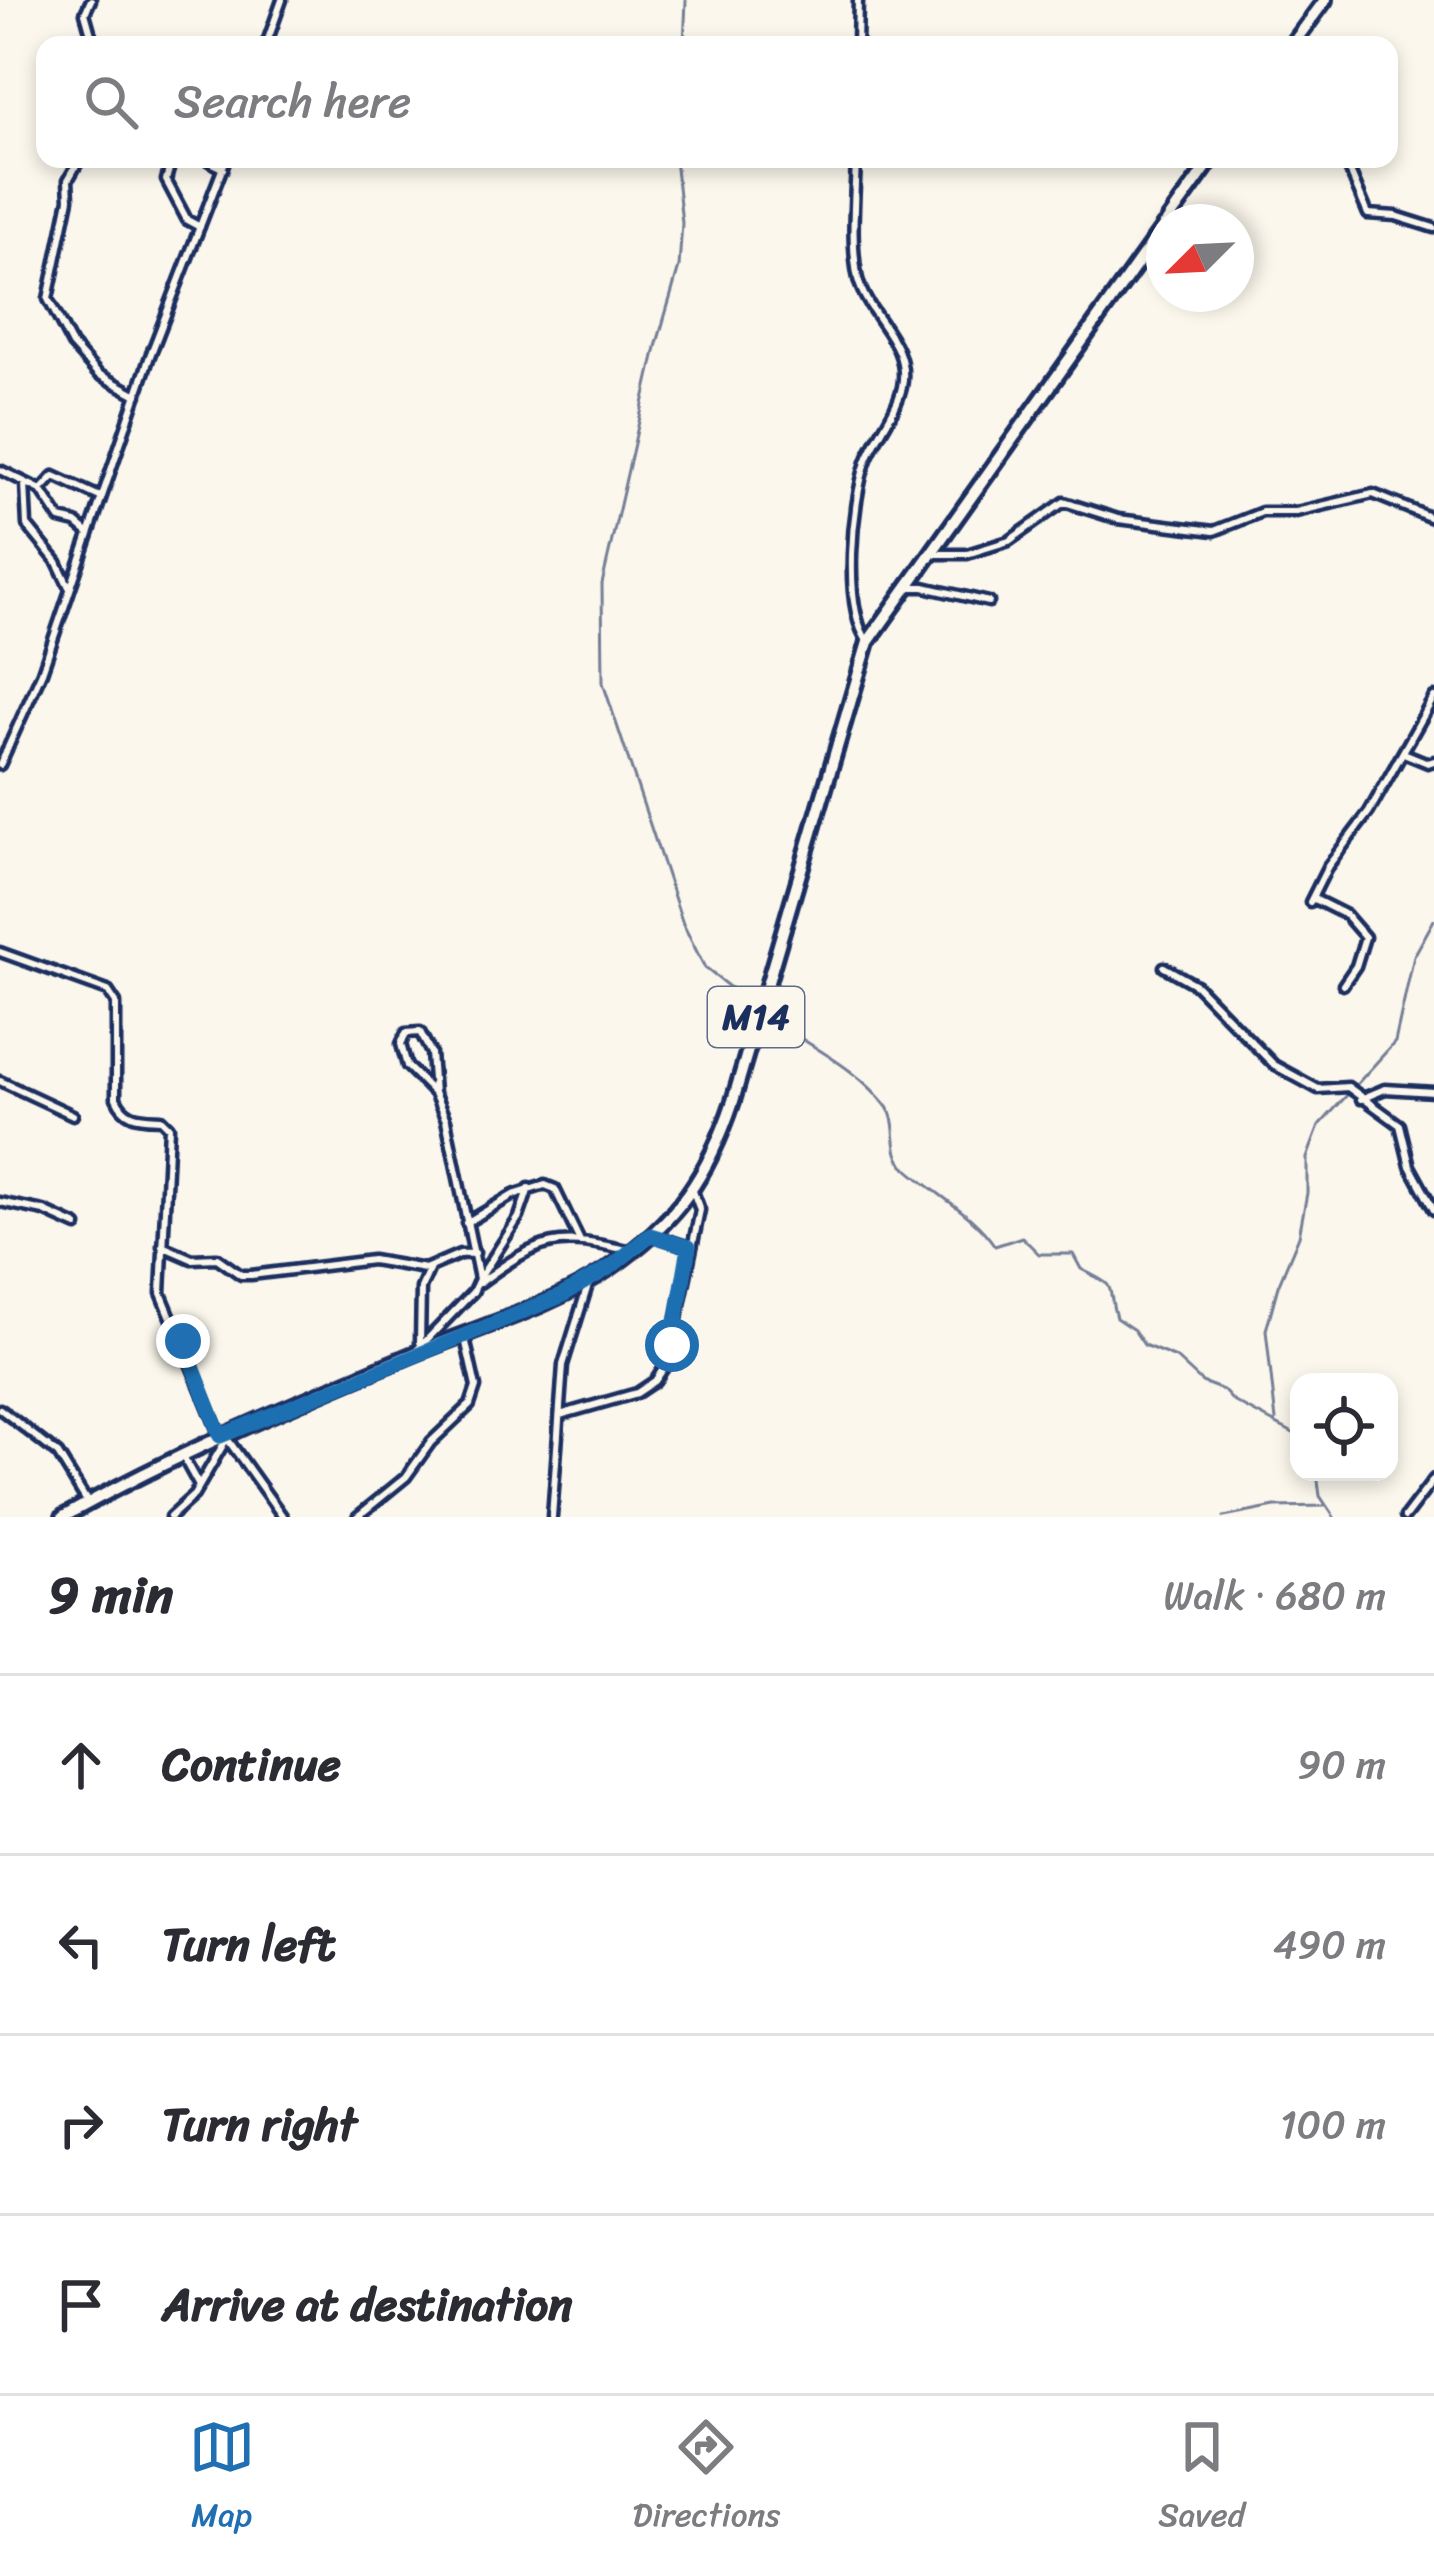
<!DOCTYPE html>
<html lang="en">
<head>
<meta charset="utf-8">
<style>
  :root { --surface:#fff; --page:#f7f7f7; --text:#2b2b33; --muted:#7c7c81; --line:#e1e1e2; --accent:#1f6fb2 }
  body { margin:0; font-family:Sriracha,sans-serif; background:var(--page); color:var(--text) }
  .controls { position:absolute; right:36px; bottom:36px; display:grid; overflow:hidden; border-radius:24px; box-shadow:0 6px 18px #0003 }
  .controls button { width:108px; height:108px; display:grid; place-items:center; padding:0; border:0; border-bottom:3px solid var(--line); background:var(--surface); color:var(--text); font:60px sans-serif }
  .compass { position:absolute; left:1146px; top:204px; width:108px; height:108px; border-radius:50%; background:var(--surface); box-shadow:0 6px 18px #0003; rotate:246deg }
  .stop { position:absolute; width:36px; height:36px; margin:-27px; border:9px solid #1f6fb2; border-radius:50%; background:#fff }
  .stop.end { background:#1f6fb2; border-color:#fff; box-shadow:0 3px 12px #0008 }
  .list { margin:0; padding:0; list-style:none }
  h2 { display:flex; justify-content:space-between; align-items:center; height:156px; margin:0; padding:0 48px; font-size:51px }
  h2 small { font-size:39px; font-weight:400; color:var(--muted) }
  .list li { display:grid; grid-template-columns:78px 1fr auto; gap:36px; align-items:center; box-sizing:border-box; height:180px; padding:0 48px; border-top:3px solid var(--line) }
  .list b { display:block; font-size:45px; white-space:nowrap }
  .list em { font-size:39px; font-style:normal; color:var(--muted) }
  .icon { flex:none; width:66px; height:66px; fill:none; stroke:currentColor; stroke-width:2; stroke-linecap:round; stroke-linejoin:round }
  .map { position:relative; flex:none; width:1434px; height:1517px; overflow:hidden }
  .search { position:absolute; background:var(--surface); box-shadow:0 6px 18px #0003; left:36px; right:36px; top:36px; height:132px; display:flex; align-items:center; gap:30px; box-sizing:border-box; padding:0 42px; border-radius:24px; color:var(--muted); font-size:45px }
  .sheet { height:876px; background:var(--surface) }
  nav { display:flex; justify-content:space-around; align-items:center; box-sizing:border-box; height:168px; border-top:3px solid var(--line); background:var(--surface); font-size:33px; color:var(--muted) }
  nav a { display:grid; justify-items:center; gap:6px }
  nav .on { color:var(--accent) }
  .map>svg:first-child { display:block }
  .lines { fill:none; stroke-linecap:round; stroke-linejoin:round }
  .stream { stroke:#747e96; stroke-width:3 }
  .street-casing { stroke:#1b2f5e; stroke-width:15 }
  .primary-casing { stroke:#1b2f5e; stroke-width:20 }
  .street { stroke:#fbf7ec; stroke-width:6 }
  .primary { stroke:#fbf7ec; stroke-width:10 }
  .route { stroke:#1f6fb2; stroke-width:15 }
  .labels { text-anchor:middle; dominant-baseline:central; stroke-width:9; stroke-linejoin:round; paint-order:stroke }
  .shield { fill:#fbf7ec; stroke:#5e6b89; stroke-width:3 }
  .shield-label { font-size:36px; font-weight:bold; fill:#1b2f5e }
</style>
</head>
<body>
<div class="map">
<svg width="1434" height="1517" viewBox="0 0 1434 1517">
  <rect width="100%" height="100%" fill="#fbf7ec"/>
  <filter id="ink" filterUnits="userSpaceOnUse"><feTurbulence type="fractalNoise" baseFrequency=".00833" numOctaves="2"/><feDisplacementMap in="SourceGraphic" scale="24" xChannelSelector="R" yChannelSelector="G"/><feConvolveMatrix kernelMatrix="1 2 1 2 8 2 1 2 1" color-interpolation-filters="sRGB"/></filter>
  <g filter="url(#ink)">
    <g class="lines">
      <path class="stream" d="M684 45 686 0
        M675 159 682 223 679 267 656 347 602 584 603 683 683 924 705 968 756 1008
        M762 1012C802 1043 856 1065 887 1107 900 1125 888 1151 906 1168 936 1195 973 1213 995 1246L1022 1237 1039 1254H1073L1081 1269C1120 1290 1105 1279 1116 1318L1134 1330 1144 1345 1176 1358 1202 1382 1223 1390 1233 1401 1299 1436
        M1276 1421 1266 1330 1278 1286 1299 1236 1307 1193V1158L1319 1126 1395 1042 1414 956 1434 920
        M1317 1472 1320 1496 1334 1517
        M1224 1517 1275 1507 1325 1506"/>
      <defs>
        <path id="street" d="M91 0 85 13 94 45
          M266 45 282 0
          M857 45 858 0
          M80 159 68 180 69 199 48 299 72 345 98 374 137 395
          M172 159 166 180 187 220 200 227
          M206 159 223 169
          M856 159C855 197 850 242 858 279 868 318 911 342 902 387 896 414 875 437 866 462 852 503 842 607 868 642
          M1338 159 1349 169 1368 214 1396 216 1434 228
          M0 470 41 490 60 519 76 523 88 533
          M25 483 27 525 57 562 69 587
          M41 490 54 476 100 497
          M932 554H967L1009 541 1064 502 1118 519 1214 531 1262 512H1296L1373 494 1434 519
          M908 587H924L989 602
          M1406 754 1428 763 1434 761
          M0 765 42 672 150 356 226 159
          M1312 898 1346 915 1365 937 1356 966 1343 985
          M1310 902 1328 866 1369 812 1434 697
          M0 952 108 991 116 1003V1098C125 1119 140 1118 161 1119L169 1127 161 1293 220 1436
          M1164 967 1196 985 1274 1065 1318 1089 1348 1087 1400 1125 1410 1166 1434 1210
          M0 1081 73 1115
          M1361 1099 1385 1089 1434 1092
          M0 1202 44 1211 77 1226
          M466 1223 513 1195 545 1185 555 1189 580 1241
          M653 1235 689 1247
          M162 1246 192 1259 217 1258 241 1275H251L372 1260 425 1269 460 1254 475 1253
          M481 1276 519 1217 529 1188
          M480 1283C542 1237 557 1234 631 1251
          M420 1342 421 1288 430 1268
          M417 1350 473 1292 479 1279 446 1120 434 1093 407 1066 401 1044 406 1033 420 1032 431 1053 434 1093
          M0 1409 58 1454 88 1503
          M560 1415 637 1393 655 1381 668 1362 700 1210 693 1191
          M226 1437 283 1517
          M183 1457 199 1486
          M170 1517 194 1495 227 1438
          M357 1517 406 1477 431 1442 470 1405 476 1387 464 1334
          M552 1517 563 1365 588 1285
          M1405 1517 1434 1479"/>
        <path id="primary" d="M1292 45 1325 0
          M1167 222 1212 159
          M63 1517C175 1454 292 1405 411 1355 478 1327 551 1308 611 1267 677 1221 708 1176 733 1101L868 642 1164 226"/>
      </defs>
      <use href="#street" class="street-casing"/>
      <use href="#primary" class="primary-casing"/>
      <use href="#street" class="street"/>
      <use href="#primary" class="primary"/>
    </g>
  </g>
  <g class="lines" filter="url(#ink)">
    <path class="route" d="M183 1341 220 1436 561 1296 612 1266 650 1235 689 1247 672 1345"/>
  </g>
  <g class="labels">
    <rect class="shield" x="708" y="987" width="96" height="60" rx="9"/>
    <g class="shield-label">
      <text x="756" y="1017">M14</text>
    </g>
  </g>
</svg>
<div class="controls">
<button><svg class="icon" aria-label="locate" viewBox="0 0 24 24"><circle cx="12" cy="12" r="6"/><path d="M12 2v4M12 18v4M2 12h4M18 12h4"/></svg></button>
</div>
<svg class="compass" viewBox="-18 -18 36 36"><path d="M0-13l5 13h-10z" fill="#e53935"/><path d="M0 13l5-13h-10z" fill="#7c7c81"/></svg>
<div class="stop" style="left:672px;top:1345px"></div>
<div class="stop end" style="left:183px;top:1341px"></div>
<div class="search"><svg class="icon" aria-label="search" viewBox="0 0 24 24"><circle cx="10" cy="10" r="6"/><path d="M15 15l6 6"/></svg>Search here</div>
</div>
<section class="sheet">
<h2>9 min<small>Walk · 680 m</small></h2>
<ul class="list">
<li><svg class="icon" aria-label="ahead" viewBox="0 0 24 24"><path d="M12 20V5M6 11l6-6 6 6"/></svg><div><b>Continue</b></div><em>90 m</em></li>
<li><svg class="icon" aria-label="left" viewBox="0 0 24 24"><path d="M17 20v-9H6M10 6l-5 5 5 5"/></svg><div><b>Turn left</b></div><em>490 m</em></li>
<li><svg class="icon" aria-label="right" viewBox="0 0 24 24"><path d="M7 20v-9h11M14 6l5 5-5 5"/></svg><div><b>Turn right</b></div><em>100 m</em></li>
<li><svg class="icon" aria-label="arrive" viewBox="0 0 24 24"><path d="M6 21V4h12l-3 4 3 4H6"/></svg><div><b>Arrive at destination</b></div></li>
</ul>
</section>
<nav>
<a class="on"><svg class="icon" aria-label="map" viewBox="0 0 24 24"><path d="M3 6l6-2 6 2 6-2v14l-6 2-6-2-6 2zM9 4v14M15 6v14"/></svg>Map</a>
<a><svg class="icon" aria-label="directions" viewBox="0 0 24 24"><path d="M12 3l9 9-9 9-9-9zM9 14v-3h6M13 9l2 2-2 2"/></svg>Directions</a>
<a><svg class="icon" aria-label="saved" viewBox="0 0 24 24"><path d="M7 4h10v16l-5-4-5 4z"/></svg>Saved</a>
</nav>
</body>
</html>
